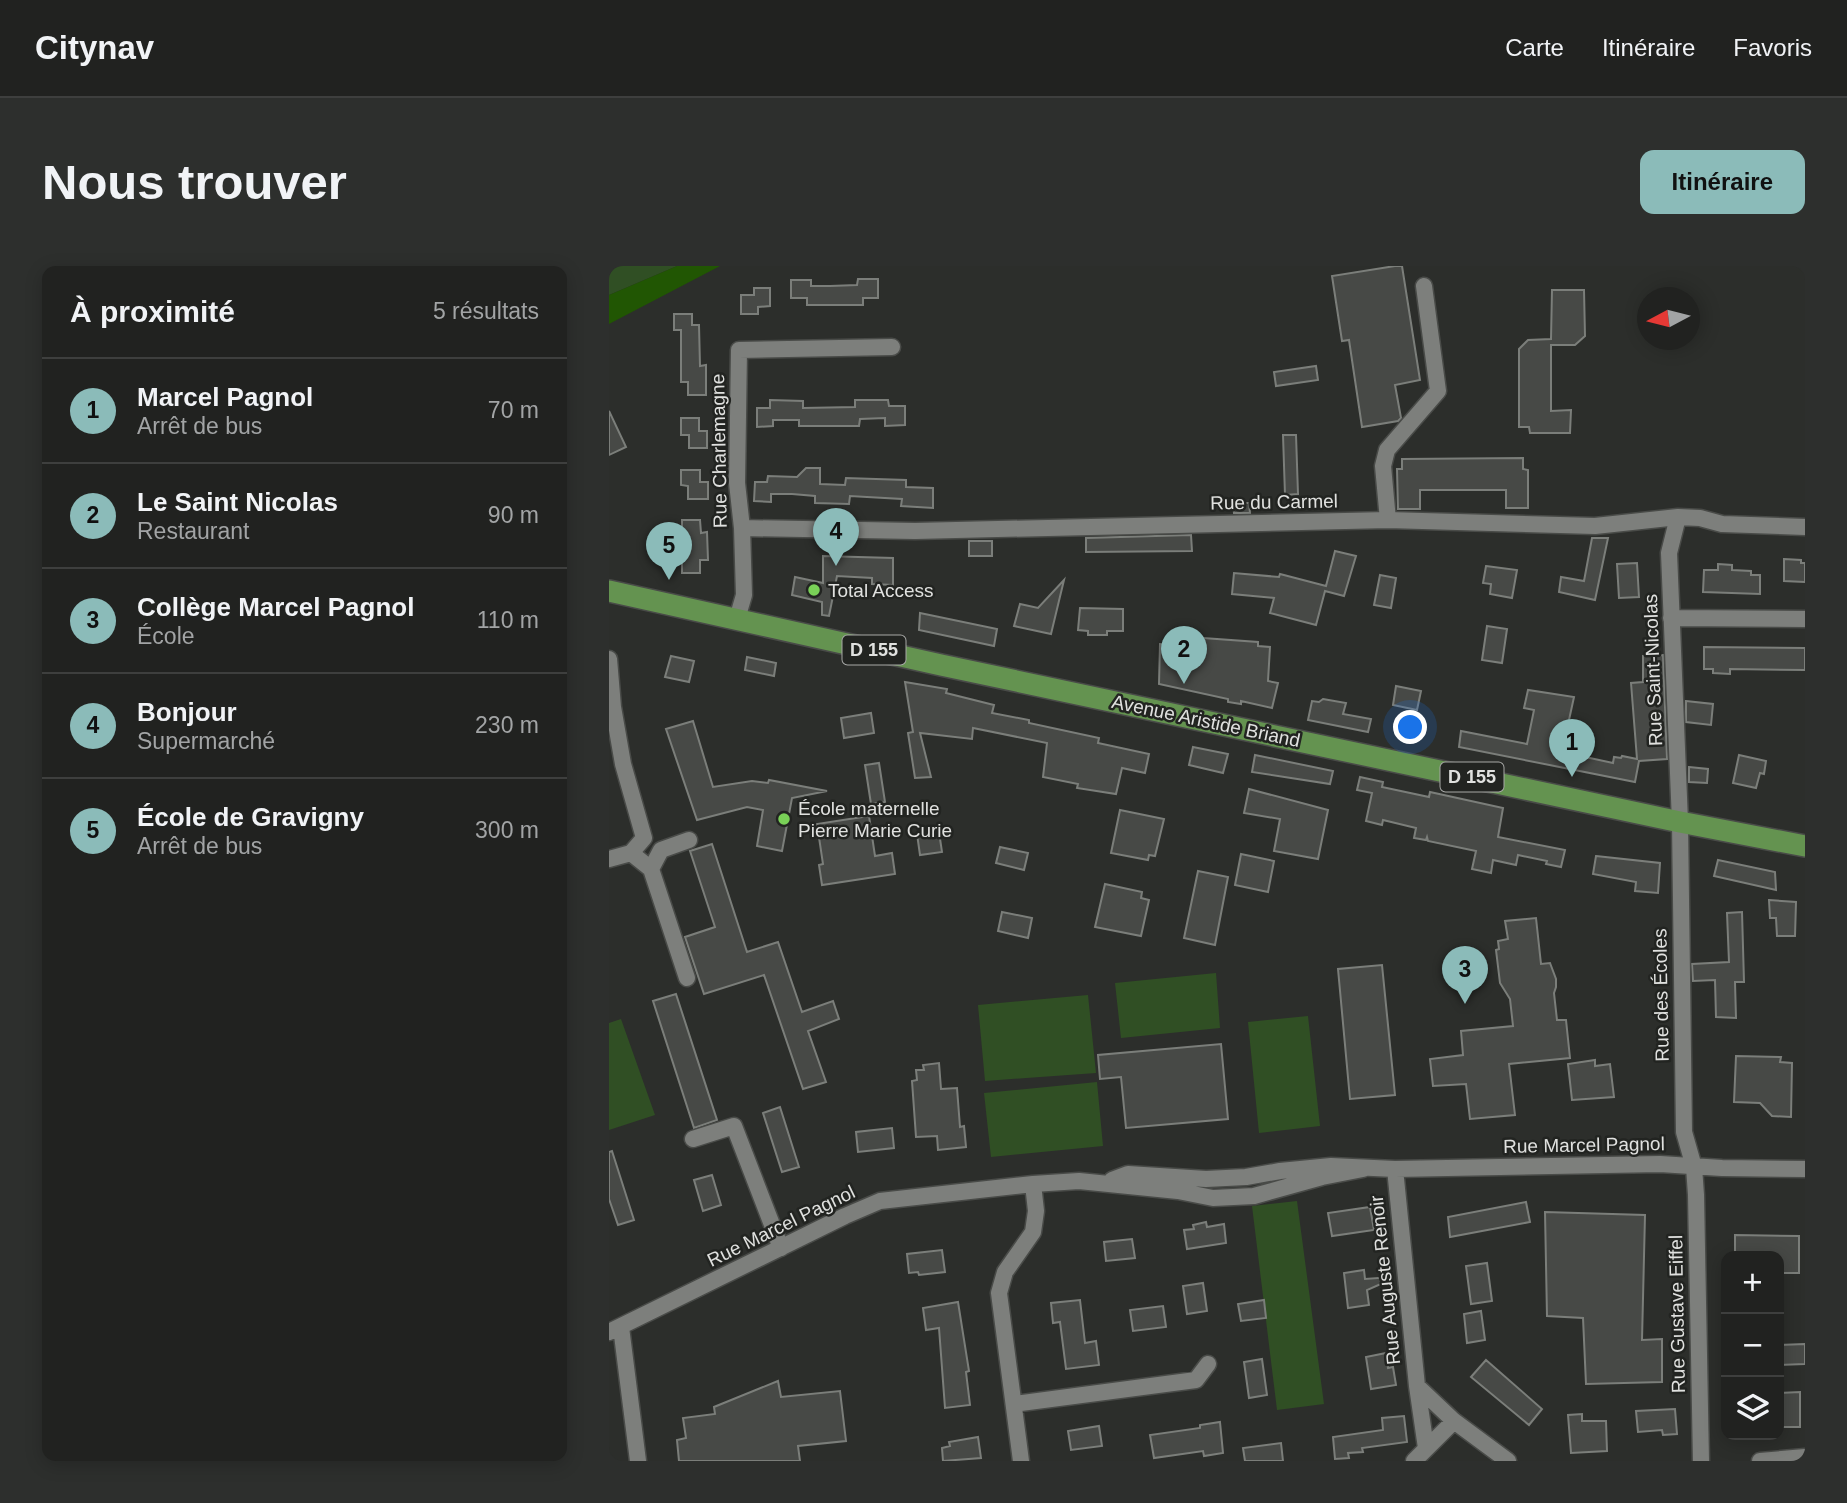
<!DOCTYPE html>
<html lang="fr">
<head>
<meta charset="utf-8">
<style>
  :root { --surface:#212220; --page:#2d2f2d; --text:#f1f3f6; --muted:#a2a4a5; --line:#3e3f3e; --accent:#8bbbb9 }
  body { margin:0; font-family:Arial,sans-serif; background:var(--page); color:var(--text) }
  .controls { position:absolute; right:21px; bottom:21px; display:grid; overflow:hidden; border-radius:14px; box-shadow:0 4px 18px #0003 }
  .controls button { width:63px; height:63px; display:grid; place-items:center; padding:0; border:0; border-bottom:2px solid var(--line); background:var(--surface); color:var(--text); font:35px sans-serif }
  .compass { position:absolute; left:1028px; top:21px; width:63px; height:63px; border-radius:50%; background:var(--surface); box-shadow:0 4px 18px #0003; rotate:263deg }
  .you { position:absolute; left:802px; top:462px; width:24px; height:24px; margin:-18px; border:5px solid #fff; border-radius:50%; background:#1a73e8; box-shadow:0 0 0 10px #1a73e833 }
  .badge { display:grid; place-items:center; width:46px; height:46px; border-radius:50%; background:var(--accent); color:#111; font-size:23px; font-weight:700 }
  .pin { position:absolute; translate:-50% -58px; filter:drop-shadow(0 2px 4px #0008) }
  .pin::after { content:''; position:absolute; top:37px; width:24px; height:21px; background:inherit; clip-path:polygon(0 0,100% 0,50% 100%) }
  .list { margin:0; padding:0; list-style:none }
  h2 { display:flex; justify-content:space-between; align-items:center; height:91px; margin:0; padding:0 28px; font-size:30px }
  h2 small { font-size:23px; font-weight:400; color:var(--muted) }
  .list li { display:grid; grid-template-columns:46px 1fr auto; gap:21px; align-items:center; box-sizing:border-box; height:105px; padding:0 28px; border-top:2px solid var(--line) }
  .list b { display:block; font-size:26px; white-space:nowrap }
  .list p { margin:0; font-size:23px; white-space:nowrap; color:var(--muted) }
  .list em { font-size:23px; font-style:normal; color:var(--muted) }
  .icon { flex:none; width:38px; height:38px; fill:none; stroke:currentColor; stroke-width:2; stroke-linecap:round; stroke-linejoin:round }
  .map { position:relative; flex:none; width:1196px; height:1195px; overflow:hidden; border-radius:14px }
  header { display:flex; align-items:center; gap:42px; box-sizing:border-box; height:98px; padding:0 35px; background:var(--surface); border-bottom:2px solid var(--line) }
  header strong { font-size:33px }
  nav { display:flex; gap:38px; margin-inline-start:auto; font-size:24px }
  .intro { display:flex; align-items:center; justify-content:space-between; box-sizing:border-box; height:168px; padding:0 42px }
  h1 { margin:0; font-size:49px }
  .button { padding:18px 32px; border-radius:14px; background:var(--accent); color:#111; font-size:24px; font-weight:700 }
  main { display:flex; gap:42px; padding:0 42px }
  aside { flex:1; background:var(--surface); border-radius:14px; box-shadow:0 4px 18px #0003 }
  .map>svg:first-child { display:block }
  .green { fill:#304f24 }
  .water { fill:#215603 }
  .building { fill:#474946; stroke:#7b7e7a; stroke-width:2 }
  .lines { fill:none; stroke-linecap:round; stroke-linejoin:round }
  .minor-casing { stroke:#494b48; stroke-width:19 }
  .major-casing { stroke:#494b48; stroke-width:24 }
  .minor { stroke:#7d7f7c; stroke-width:16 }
  .major { stroke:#649350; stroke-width:21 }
  .poi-dot { fill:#79d157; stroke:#222421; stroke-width:2.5 }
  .labels { text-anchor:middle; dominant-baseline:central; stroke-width:5; stroke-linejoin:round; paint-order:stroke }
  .shield { fill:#222421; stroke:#a7a8a6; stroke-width:2 }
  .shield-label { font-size:18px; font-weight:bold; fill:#e0e1df }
  .street-label { font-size:19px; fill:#e0e1df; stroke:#222421 }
  .poi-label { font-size:19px; fill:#e0e1df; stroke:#222421; text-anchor:start }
</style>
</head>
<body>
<header>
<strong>Citynav</strong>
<nav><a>Carte</a><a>Itinéraire</a><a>Favoris</a></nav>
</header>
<div class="intro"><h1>Nous trouver</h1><a class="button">Itinéraire</a></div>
<main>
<aside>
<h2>À proximité<small>5 résultats</small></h2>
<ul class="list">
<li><span class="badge">1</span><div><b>Marcel Pagnol</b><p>Arrêt de bus</p></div><em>70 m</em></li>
<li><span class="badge">2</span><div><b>Le Saint Nicolas</b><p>Restaurant</p></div><em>90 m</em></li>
<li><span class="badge">3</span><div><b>Collège Marcel Pagnol</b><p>École</p></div><em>110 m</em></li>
<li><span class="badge">4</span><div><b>Bonjour</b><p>Supermarché</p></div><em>230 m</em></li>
<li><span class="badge">5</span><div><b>École de Gravigny</b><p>Arrêt de bus</p></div><em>300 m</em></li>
</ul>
</aside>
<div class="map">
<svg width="1196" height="1195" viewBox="0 0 1196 1195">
  <rect width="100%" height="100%" fill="#2c2e2b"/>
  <path class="green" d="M0 0H68L0 29Z
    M607 707 611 762 512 772 506 717Z
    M479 729 487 807 376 815 369 739Z
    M699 750 711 860 650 867 639 756Z
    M12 753 46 849 0 864V757Z
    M488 816 494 880 382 891 375 827Z
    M688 935 715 1138 668 1144 643 940Z"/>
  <path class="water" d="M68 0H111L0 58V29Z"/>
  <path class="building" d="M786 0H793L811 114 786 119 792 152 789 155 753 161 740 74 733 75 723 10Z
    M249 13H269V32H254V39H198V32H182V14H202V20H221L248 19Z
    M145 22H161V40L149 41V48H132V29H145Z
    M943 24H975L976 70 966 79H942V145L962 144 961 167H921L920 161H910V83L919 74 942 73Z
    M65 48H83V59H90L91 100 97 99V129H79V116H72V64H65Z
    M707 100 709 114 667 120 665 106Z
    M161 134 194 135V142L246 141V134H279L280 140H296V159L276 160V152L251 153 250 160H190V154H164V160L148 161V142H161Z
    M0 145 17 181 0 189Z
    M72 152H90V165H98V182H80V169H72Z
    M674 169H687L689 228 676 229Z
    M914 192V203L919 204V242H897V224H811V243H789L788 203H793V193Z
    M197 202H211V218L236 219 237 212 297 214V221L324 222V242L292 240 293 233 258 231 241 230 240 238 206 237V230L183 228H162V236L145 235 146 216H158L159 210 188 211Z
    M72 204H91V216H99V233H79V220L72 219Z
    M624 237H640L641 247H625Z
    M73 254H91L92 267 98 266 99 294H91V307H73Z
    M582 269 583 285 477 286V272Z
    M983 272H999L986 334 950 326 952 311 975 315Z
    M360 275H383V290H360Z
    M726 285 747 290 735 330 716 325 707 359 661 347 665 332 623 328 625 307 670 311 671 308 717 320Z
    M214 290 284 292V319L263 318V312L228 310 220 350 213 349V336L183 329 186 311 214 317Z
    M1175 293 1192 294V297H1196V316L1175 315Z
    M1028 297 1030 331 1010 332 1008 298Z
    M1109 298 1123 299V304L1142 305V309H1151V328L1094 326 1095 304H1109Z
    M877 300 908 304 903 332 881 328 882 318 874 317Z
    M771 309 787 312 782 342 765 339Z
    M455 314 442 368 405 360 411 338 429 342Z
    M471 342 514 343V365H498V369H479V365L469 364Z
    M311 347 388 363 385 380 310 364Z
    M878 360 898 363 893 397 873 394Z
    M594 372 649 376V380L661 381 659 415 669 417 663 442 632 435V438L619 436V433L550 418 551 378 563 379V376L593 378Z
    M1095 381 1196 382V404L1121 403V408L1104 407V403H1095Z
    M1054 389 1058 493 1030 495 1026 516 850 481 852 465 918 478 925 444 915 442 919 424 965 431 953 486 1004 497 1005 491 1012 492 1013 490 1028 493 1022 417 1034 416V390Z
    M62 390 85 395 80 416 56 411Z
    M138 391 167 397 165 410 136 404Z
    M296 416 338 423 337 427 385 439 383 447 420 454V457L490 472 489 477 540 488 536 507 513 502 507 528 468 522 469 518 434 511 438 477 364 462 363 473 311 467 322 511 306 512 299 467 304 466Z
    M787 420 812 425 808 444 784 439Z
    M714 433 737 437 734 448 762 453 759 466 699 454 703 435 710 436Z
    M1077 435 1104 438 1102 459 1077 456Z
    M262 447 265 467 235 472 232 452Z
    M84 455 104 521 143 515 159 517 160 514 218 525 183 532 173 585 148 580 154 544 138 541 88 554 57 463Z
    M584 481 619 488 614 507 580 499Z
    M646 489 724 505 721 518 643 506Z
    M1130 489 1157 495 1155 508 1151 507 1147 522 1124 517Z
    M270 497 276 536 262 538 256 499Z
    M1080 501 1099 503 1098 517 1080 516Z
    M751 511 774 516 773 521 820 531 821 526 894 542 889 571 956 584 952 601 937 598 938 595 909 589 907 599 884 594 882 607 863 603 867 585 819 575 818 571 817 574 805 572 807 562 774 554 773 559 757 555 763 527 748 524Z
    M640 523 719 544 709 593 665 585 671 553 635 547Z
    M511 544 555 553 546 590 540 589 539 594 502 587Z
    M260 550 266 590 283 587 286 608 213 619 210 599 214 598 208 558Z
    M330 566 333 586 311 589 308 568Z
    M103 578 138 686 169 676 193 746 224 735 230 753 199 765 217 816 194 823 155 709 95 728 76 671 106 661 81 585Z
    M391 581 419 587 415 604 387 597Z
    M632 588 665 595 659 626 626 619Z
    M987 590 1051 597 1049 627 1026 625 1027 616 984 608Z
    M1109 594 1166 606 1167 624 1105 610Z
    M589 605 619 611 606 679 575 672Z
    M496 618 533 626 532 632 540 634 532 670 486 661Z
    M1160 634 1187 636 1186 670H1168L1167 652H1161Z
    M393 646 423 652 419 672 389 665Z
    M1133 646 1135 716H1126L1127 752 1107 751 1106 714 1084 715 1083 698 1120 696 1118 647Z
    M927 652 932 698 941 697 947 713V721L945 727 948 754H957L961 792 900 798 906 849 861 853 857 818 824 820 821 793 854 789 852 765 904 760 901 733 891 717 887 684 890 683 889 675 899 673 896 655Z
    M773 699 786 829 741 833 729 703Z
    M67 728 108 854 85 862 44 735Z
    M612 778 619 853 517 862 512 811 491 813 489 789Z
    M1127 790 1172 791 1171 796 1183 797 1182 851 1163 850 1151 837 1125 836Z
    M986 794V800L1001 798 1005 831 963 834 959 798Z
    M330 797 332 823 348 822 351 861 355 860 357 881 329 884 328 870 307 871 303 815 308 814 307 804H315L314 799Z
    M171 841 190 901 173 906 154 847Z
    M283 862 285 882 249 886 247 866Z
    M3 885 25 954 9 959 0 933V886Z
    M103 909 112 939 94 945 85 914Z
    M917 936 921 956 841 971 839 951Z
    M761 941 765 964 723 970 719 947Z
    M936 946 1036 949 1033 1074 1053 1073V1116L977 1118 974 1052 938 1050Z
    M597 956 598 961 615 958 617 977 578 983 575 964 585 963 584 959Z
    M1126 969 1190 970V1007H1170V990H1126Z
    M523 973 526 992 497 995 495 976Z
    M333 984 336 1006 310 1009 309 1006 300 1007 298 988Z
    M878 997 883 1035 862 1038 857 1000Z
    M755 1004 756 1013 783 1011V1013L758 1024 760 1039 739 1042 735 1007Z
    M594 1017 598 1045 578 1048 574 1020Z
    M471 1034 476 1077 487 1075 490 1099 457 1103 451 1056 444 1057 442 1037Z
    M655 1034 657 1052 632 1055 629 1038Z
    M349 1036 360 1105 357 1106 361 1139 336 1142 330 1062 317 1064 314 1042Z
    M554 1040 557 1061 524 1065 521 1044Z
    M872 1045 876 1074 858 1077 855 1048Z
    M1196 1078V1098L1170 1099V1079Z
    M777 1087 779 1102 784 1101 787 1119 762 1123 757 1091Z
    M653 1093 658 1129 640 1132 635 1096Z
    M877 1094 933 1143 920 1159 862 1111Z
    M169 1115 172 1131 231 1125 237 1175 189 1180 191 1195H70L68 1174 77 1172 74 1152 106 1148 105 1141Z
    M1191 1126V1161H1170V1127Z
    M1066 1143 1068 1168 1054 1169 1053 1164 1029 1166 1027 1145Z
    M973 1148V1155H997L998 1185 962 1187 959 1149Z
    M795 1150 798 1176 753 1182 754 1186 739 1187 740 1192 726 1193 724 1171 774 1164 773 1152Z
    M611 1156 614 1187 595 1190 594 1185 545 1192 541 1169 591 1162V1159Z
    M490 1160 493 1180 462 1184 459 1165Z
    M369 1171 372 1192 334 1195 333 1182 341 1180 340 1176Z
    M672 1177 674 1195H636L634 1182Z"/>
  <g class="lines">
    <defs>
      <path id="minor" d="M1069 251 1060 287 1071 556 1075 866 1085 901 1087 929 1092 1195
        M779 254 774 200 778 184 829 125 815 20
        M133 262 306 265 779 254 986 260 1069 251 1091 252 1113 258 1196 261
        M1062 352 1196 353
        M128 353 135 329 133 262 128 217 130 84 283 81
        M0 393 4 441 14 498 35 572 22 587 0 593
        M22 587 42 603 78 712
        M42 603 52 584 80 574
        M84 873 125 860 172 982
        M786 903 808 1120 845 1155 899 1195
        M503 914 519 908 597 913 637 911 671 905 722 900 786 903 1051 898 1113 902 1196 903
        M12 1061 29 1195
        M0 1066 236 950 271 935 424 918 470 915 569 925 604 932 645 930 713 911 754 903
        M808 1120 817 1182
        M405 1138 587 1114 599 1098
        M412 1195 390 1027 396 1006 424 966 427 945 424 918
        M805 1195 845 1155
        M1151 1195 1196 1191"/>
      <path id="major" d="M0 325 332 399 1071 556 1196 580"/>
    </defs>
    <use href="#minor" class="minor-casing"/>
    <use href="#major" class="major-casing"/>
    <use href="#minor" class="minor"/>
    <use href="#major" class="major"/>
  </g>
  <g class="poi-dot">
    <circle cx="205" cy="324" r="7"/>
    <circle cx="175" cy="553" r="7"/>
  </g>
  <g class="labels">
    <g class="shield">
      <rect x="233.5" y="369.5" width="63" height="29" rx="5"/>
      <rect x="831.5" y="496.5" width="63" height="29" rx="5"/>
    </g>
    <g class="shield-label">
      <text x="265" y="384">D 155</text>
      <text x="863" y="511">D 155</text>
    </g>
    <g class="street-label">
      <text transform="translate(110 185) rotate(-91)">Rue Charlemagne</text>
      <text transform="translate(665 236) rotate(-1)">Rue du Carmel</text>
      <text transform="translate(1044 404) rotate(-92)">Rue Saint-Nicolas</text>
      <text transform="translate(597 455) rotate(12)">Avenue Aristide Briand</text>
      <text transform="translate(1052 729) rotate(-91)">Rue des Écoles</text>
      <text transform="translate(975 879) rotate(-1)">Rue Marcel Pagnol</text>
      <text transform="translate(172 960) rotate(-26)">Rue Marcel Pagnol</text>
      <text transform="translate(776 1014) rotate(-96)">Rue Auguste Renoir</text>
      <text transform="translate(1068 1048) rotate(-91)">Rue Gustave Eiffel</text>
    </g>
    <g class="poi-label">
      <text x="219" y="324">Total Access</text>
      <text x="189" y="542">École maternelle<tspan x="189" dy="22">Pierre Marie Curie</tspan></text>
    </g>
  </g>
</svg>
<div class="controls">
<button>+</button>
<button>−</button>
<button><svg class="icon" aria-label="layers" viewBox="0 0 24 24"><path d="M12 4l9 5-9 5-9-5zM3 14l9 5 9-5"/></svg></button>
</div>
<svg class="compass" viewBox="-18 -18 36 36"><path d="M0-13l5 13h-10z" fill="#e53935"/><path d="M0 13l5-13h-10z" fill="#a2a4a5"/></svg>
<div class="you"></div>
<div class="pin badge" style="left:963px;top:511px">1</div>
<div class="pin badge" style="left:575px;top:418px">2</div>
<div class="pin badge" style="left:856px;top:738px">3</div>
<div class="pin badge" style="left:227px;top:300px">4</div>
<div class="pin badge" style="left:60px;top:314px">5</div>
</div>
</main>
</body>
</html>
